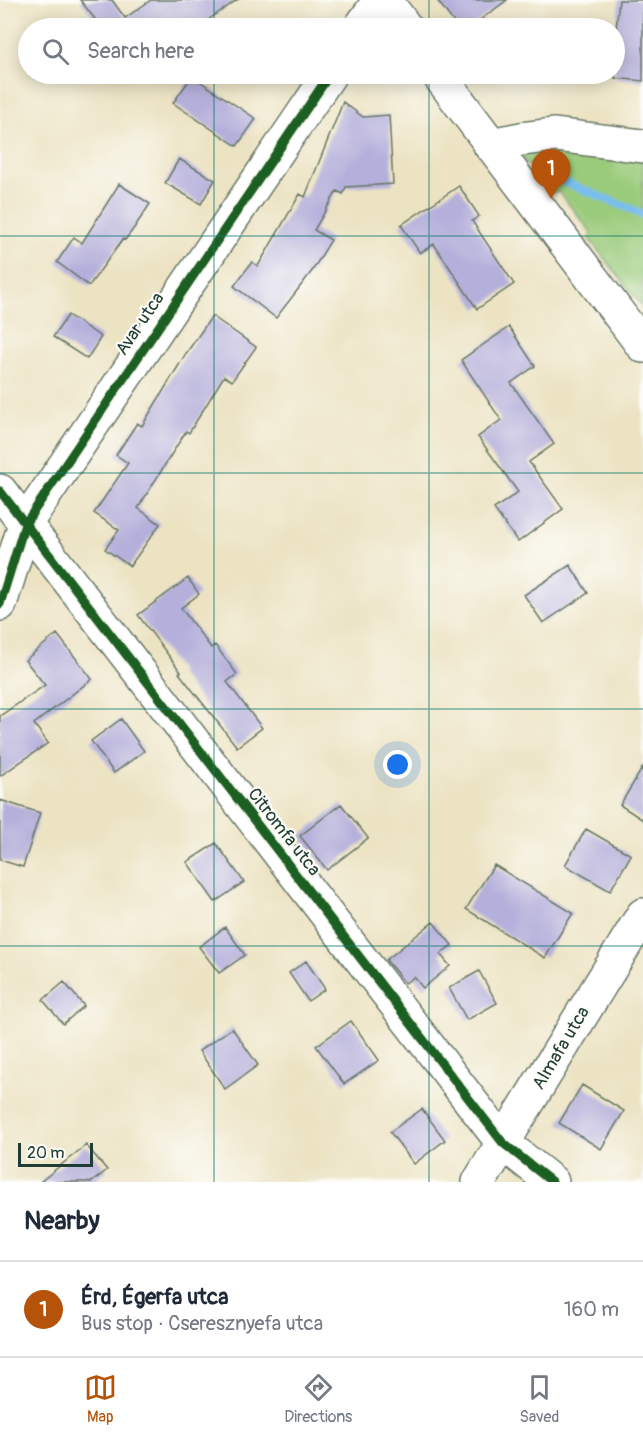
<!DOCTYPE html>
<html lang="en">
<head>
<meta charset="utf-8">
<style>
  :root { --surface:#fff; --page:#f6f6f7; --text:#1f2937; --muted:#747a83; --line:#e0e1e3; --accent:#b45309 }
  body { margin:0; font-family:Pangolin,sans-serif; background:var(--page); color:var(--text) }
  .scale { position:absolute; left:18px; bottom:15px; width:75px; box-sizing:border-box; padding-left:6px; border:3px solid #1f3d34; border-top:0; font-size:16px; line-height:21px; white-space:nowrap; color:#1f3d34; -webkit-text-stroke:4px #fdfcf7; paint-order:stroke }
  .you { position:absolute; left:398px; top:765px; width:21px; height:21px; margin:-15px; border:4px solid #fff; border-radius:50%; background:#1a73e8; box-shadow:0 0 0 9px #1a73e833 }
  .badge { display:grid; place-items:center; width:39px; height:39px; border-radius:50%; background:var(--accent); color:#fff; font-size:20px; font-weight:700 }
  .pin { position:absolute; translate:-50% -50px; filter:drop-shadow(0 2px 3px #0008) }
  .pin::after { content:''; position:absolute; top:32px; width:21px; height:18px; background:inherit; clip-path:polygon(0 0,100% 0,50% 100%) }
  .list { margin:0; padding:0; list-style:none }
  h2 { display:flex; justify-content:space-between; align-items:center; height:78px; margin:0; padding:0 24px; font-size:26px }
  h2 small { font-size:20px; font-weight:400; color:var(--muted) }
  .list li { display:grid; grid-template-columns:39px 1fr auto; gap:18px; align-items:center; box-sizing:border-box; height:96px; padding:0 24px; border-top:2px solid var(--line) }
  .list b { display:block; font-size:22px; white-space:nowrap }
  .list p { margin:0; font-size:20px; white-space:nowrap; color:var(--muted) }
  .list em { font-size:20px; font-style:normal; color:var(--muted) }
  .icon { flex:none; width:33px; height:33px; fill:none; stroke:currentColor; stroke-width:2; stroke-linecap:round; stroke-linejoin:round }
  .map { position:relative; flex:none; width:643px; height:1182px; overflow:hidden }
  .search { position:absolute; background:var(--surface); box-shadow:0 3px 15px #0003; left:18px; right:18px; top:18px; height:66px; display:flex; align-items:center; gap:15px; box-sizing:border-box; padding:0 21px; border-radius:33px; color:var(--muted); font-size:22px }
  .sheet { height:174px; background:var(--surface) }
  nav { display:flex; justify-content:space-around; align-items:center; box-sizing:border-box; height:84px; border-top:2px solid var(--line); background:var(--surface); font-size:16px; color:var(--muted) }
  nav a { display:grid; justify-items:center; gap:3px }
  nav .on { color:var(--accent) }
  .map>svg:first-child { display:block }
  .green { fill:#9acb7a; stroke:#5c8457; stroke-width:1.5 }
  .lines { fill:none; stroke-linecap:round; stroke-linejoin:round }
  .stream { stroke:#78beef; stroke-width:8 }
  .building { fill:#b5b0db }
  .minor-casing { stroke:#677766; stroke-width:36 }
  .minor { stroke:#fff; stroke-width:33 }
  .cycleway-casing { stroke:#fdfcf7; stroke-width:13 }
  .cycleway { stroke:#1b5e20; stroke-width:9 }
  .grid { fill:none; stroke:#0f766e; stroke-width:1.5; stroke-opacity:0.55 }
  .labels { text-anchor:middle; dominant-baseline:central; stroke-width:4.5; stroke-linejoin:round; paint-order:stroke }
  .street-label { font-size:18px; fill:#1f3d34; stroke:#fdfcf7 }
</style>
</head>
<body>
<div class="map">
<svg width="643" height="1182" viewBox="0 0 643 1182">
  <rect width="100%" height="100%" fill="#fdfcf7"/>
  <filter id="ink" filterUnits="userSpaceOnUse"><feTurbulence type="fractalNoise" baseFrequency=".0167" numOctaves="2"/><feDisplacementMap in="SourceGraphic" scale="12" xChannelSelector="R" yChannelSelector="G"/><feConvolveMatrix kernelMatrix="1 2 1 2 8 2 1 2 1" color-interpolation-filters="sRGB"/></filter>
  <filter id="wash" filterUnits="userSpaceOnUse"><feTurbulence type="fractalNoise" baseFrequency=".008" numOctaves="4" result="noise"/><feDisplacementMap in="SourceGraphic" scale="24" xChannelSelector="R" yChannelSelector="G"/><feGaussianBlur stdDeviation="1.35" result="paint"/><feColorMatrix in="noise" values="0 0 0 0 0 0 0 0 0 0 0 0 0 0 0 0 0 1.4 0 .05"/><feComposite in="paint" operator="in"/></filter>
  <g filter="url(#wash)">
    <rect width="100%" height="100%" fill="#ece3c3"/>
    <path class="green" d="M520 150 643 154V307L589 239 591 232 559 192H549L522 157Z"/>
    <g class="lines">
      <path class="stream" d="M540 172 643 214"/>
    </g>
    <g id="blocks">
      <path class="building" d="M80 0H112L125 18 151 0H237L196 28H102Z
        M437 0H507L469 28H458Z
        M619 0H643V81L615 78V39Z
        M192 76 256 119 237 146 173 103Z
        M343 102 363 117 389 115 393 184 346 187 343 194 337 191 314 230 331 240 312 271 276 318 234 286 252 262 258 266 300 194 305 197Z
        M179 159 215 180 201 204 165 183Z
        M119 184 150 204 134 228 125 240 123 239 89 286 57 262 74 237 82 243Z
        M459 186 479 216 472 221 514 284 477 309 434 244 420 253 401 225Z
        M68 315 101 337 87 359 53 337Z
        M212 316 256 347 232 381 224 376 189 433 186 431 138 508 160 524 130 566 105 549 119 530 94 513 128 463 116 455 137 423 142 426 185 355Z
        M509 327 535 366 511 383 554 444 529 462 563 509 518 542 494 509 518 492 478 437 501 420 461 360Z
        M570 565 588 593 543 623 524 595Z
        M188 578 199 594 181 608 211 648 215 645 237 674 227 682 262 728 237 747 179 673 181 672 138 615Z
        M57 634 92 679 34 724 48 743 0 776V716L45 685 25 660Z
        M121 719 144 751 114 773 91 741Z
        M643 767V820L620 805Z
        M0 800 40 813 23 867 0 860Z
        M341 804 368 838 327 870 300 836Z
        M586 829 631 855 610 891 565 865Z
        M216 843 244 882 215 902 187 862Z
        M494 865 573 913 545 958 466 909Z
        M433 922 452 945 440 954 450 966 423 988 414 977 405 983 386 960Z
        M225 927 245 955 219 973 199 947Z
        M306 961 325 989 308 1001 289 973Z
        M479 971 497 1003 467 1020 449 988Z
        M64 982 84 1006 63 1024 43 1000Z
        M351 1021 379 1060 344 1084 316 1046Z
        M232 1028 258 1065 225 1089 199 1051Z
        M582 1085 624 1111 601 1149 559 1123Z
        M422 1109 445 1140 414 1164 390 1132Z
        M86 1145 107 1170 92 1182H40Z"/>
    </g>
  </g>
  <g filter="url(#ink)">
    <use href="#blocks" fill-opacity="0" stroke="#677766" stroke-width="1.5"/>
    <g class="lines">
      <defs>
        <path id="minor" d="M385 0 406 28
          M360 28 380 0
          M438 74 643 346
          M490 145 521 139 555 135 643 146
          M0 491 503 1143 552 1182
          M0 604 25 524 330 74
          M479 1182 643 915"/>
      </defs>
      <use href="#minor" class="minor-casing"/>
      <use href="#minor" class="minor"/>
      <defs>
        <path id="cycleway" d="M0 491 503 1143 552 1182
          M0 604 25 524 330 74"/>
      </defs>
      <use href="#cycleway" class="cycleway-casing"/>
      <use href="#cycleway" class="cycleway"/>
    </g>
  </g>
  <path class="grid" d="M214 0V28M429 0V28M214 74V1182M429 74V1182M0 236H643M0 473H643M0 709H643M0 946H643"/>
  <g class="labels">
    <g class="street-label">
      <text transform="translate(140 324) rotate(-56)">Avar utca</text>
      <text transform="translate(284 832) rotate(52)">Citromfa utca</text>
      <text transform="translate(561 1048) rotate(-59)">Almafa utca</text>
    </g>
  </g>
</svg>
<div class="scale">20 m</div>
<div class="you"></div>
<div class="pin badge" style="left:551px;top:199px">1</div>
<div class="search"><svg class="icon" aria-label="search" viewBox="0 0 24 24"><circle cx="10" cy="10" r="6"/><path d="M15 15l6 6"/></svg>Search here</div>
</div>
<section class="sheet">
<h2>Nearby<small></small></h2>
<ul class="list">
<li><span class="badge">1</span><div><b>Érd, Égerfa utca</b><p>Bus stop · Cseresznyefa utca</p></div><em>160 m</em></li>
</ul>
</section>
<nav>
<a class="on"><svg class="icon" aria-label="map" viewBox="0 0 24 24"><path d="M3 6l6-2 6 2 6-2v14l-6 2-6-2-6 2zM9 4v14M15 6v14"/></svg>Map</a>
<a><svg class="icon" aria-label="directions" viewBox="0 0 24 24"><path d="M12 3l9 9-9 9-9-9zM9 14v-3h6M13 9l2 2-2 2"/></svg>Directions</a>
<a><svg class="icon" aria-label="saved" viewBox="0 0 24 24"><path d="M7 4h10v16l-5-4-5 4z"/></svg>Saved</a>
</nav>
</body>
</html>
